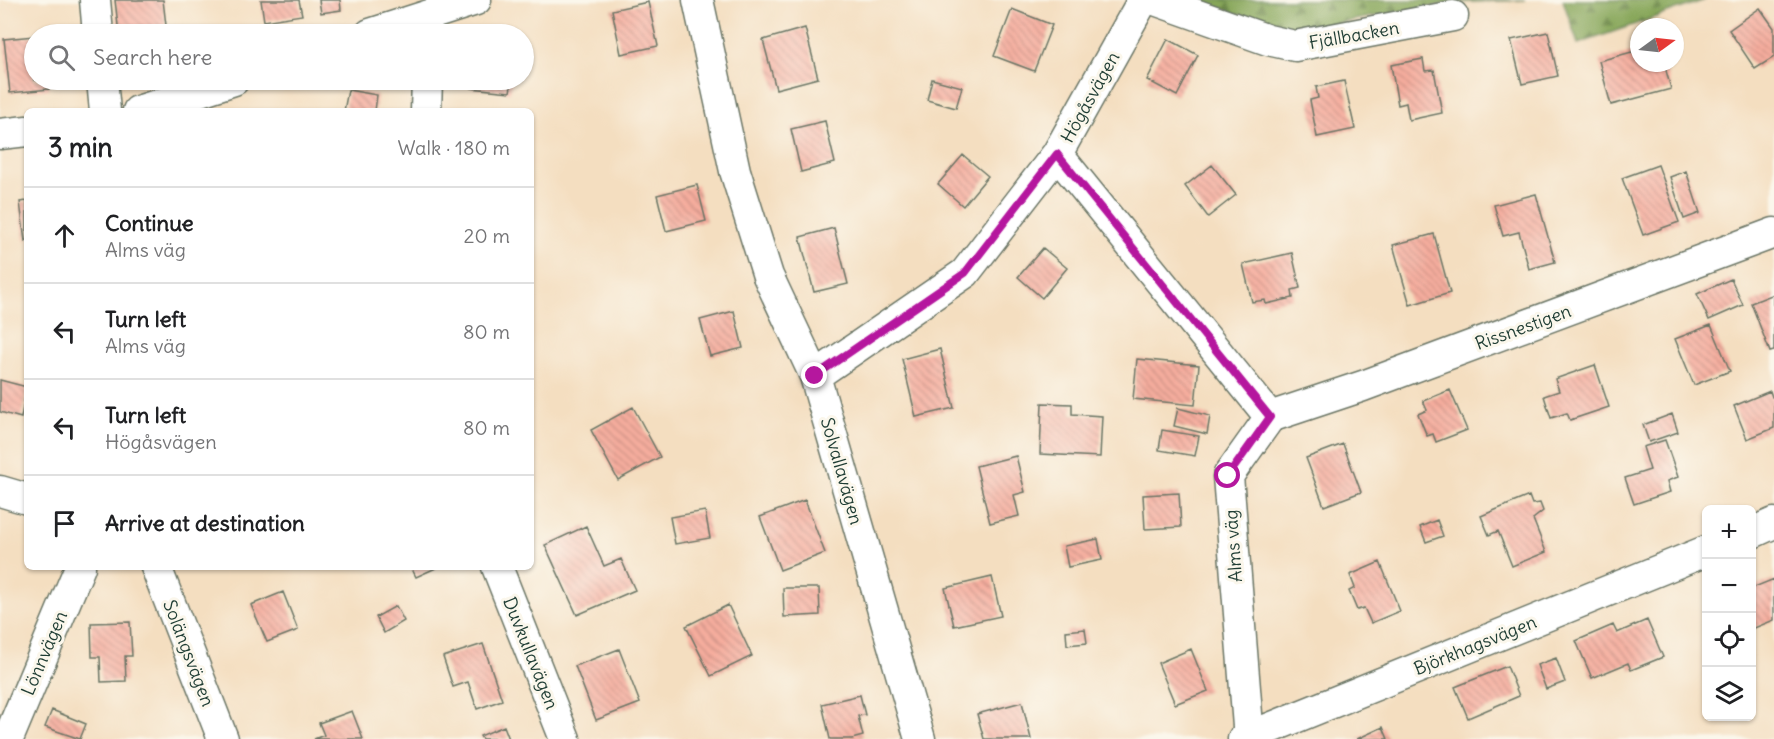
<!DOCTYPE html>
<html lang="en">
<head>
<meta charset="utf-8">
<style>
  :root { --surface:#fff; --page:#f2f2f2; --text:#202124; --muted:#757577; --line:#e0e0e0 }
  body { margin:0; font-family:Delius,sans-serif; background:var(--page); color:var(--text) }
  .controls { position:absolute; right:18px; bottom:18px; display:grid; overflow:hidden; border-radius:9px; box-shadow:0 2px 4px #0004 }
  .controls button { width:54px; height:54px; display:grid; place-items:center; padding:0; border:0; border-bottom:2px solid var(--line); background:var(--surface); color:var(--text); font:30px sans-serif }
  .compass { position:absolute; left:1630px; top:18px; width:54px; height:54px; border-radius:50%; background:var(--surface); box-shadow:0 2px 4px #0004; rotate:75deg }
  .stop { position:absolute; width:18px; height:18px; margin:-14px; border:4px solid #b5179e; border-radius:50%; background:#fff }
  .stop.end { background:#b5179e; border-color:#fff; box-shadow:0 2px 6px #0008 }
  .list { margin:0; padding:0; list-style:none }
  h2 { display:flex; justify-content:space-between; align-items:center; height:78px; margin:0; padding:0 24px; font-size:26px }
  h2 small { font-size:20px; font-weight:400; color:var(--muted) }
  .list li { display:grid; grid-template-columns:39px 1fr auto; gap:18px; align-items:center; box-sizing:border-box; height:96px; padding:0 24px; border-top:2px solid var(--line) }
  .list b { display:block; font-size:22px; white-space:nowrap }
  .list p { margin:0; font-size:20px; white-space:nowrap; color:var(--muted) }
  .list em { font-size:20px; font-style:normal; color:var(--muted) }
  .icon { flex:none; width:33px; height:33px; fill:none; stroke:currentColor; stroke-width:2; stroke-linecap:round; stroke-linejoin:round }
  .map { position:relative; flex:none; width:1774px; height:739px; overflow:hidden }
  .search { position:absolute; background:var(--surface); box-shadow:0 2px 4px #0004; left:24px; top:24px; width:510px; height:66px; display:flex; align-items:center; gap:15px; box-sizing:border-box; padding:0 21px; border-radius:33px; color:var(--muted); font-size:22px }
  .panel { position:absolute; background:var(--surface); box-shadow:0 2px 4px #0004; left:24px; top:108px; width:510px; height:462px; border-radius:9px }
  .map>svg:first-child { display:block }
  .forest { fill:url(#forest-firs); stroke:#527246; stroke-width:1.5 }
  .building { fill:url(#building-back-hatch) }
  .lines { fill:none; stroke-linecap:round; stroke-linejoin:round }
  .street-casing { stroke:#6a7565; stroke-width:33 }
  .street { stroke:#fff; stroke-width:30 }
  .route { stroke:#b5179e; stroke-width:8 }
  .labels { text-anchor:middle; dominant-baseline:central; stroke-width:6; stroke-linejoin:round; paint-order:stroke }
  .street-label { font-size:18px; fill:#1f3d34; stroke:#fbf7ec }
</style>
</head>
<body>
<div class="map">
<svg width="1774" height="739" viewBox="0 0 1774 739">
  <defs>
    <pattern id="forest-firs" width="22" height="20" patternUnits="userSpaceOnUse" patternTransform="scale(1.5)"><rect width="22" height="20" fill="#86a659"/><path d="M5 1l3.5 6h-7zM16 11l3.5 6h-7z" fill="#6d884a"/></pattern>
    <pattern id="building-back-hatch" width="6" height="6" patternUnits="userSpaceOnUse" patternTransform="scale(1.5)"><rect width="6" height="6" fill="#f6ad9e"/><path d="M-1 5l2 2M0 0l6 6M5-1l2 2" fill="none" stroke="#c78e82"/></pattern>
  </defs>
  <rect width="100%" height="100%" fill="#fbf7ec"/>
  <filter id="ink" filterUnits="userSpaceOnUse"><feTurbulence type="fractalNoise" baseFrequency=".0167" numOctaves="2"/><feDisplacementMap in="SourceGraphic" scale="12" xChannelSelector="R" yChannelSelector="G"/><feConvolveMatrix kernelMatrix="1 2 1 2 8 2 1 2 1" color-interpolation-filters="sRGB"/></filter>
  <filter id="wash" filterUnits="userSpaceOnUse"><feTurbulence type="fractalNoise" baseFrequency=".008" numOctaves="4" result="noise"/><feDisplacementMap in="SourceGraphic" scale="24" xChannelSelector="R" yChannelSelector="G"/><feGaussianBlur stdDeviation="1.35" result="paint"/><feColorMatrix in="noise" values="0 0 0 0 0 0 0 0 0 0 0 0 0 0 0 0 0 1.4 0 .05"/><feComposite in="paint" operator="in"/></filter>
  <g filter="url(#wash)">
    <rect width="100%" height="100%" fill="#f4dec0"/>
    <path class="forest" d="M1194 0H1525L1451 3 1292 31Z
      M1563 0H1705L1578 44Z"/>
    <g id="blocks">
      <path class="building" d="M115 0H163L167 34H119Z
        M261 0H299L302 15 264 21Z
        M319 0H340L341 10 321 13Z
        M648 2 658 46 621 54 612 10Z
        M1760 8 1774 28V57L1755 69 1729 30Z
        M1012 9 1052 25 1034 71 994 56Z
        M805 28 818 78 776 89 763 40Z
        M1548 32 1558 76 1522 84 1511 40Z
        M34 36V80H48L49 89 10 93 4 39Z
        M1168 39 1198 55 1177 96 1147 80Z
        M1639 50V63H1664L1671 89 1611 105 1599 61Z
        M1423 59 1425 71 1434 70 1442 113 1409 120 1406 103 1398 105 1391 65Z
        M932 79 962 87 956 108 927 100Z
        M123 80H154V81L124 84Z
        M472 80H512L510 92 471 88Z
        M1344 81 1355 129 1317 137 1310 100 1318 98 1316 87Z
        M348 90 377 95 375 111H344Z
        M825 121 835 163 801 172 791 129Z
        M963 155 988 176 963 206 938 184Z
        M1212 165 1236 195 1208 217 1185 186Z
        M1658 165 1679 222 1643 235 1622 178Z
        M1686 171 1700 213 1684 219 1670 177Z
        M697 185 706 221 666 231 657 195Z
        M1536 194 1555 262 1529 269 1519 232 1503 236 1494 205Z
        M27 201V240L25 241 20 202Z
        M834 228 848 284 814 292 800 237Z
        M1434 234 1450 293 1410 305 1393 245Z
        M1043 248 1067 268 1042 298 1018 277Z
        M1292 253 1300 288 1292 290 1293 298 1266 304 1265 300 1252 302 1243 264Z
        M1731 279 1743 305 1709 320 1697 294Z
        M1774 294V351L1770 352 1751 303Z
        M734 311 743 348 710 356 700 320Z
        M1711 325 1730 371 1694 385 1675 339Z
        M940 349 954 408 916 417 902 359Z
        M1137 359 1199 365 1195 405 1133 399Z
        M1595 365 1609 407 1570 420 1567 413 1551 418 1544 396 1559 391 1555 379Z
        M0 380 27 387 21 418 0 412Z
        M1450 390 1467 430 1436 442 1433 434 1427 436 1418 414 1427 410 1423 401Z
        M1770 391 1772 397H1774V428L1747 439 1734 406Z
        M1042 403 1072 404V414L1102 416 1100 457 1040 454Z
        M633 407 660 457 618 480 591 430Z
        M1178 408 1210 416 1207 434 1174 426Z
        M1672 414 1678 432 1649 442 1643 425Z
        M1162 430 1199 436 1195 456 1159 450Z
        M1665 440 1678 477 1667 481 1670 492 1634 504 1625 478 1650 470 1643 447Z
        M1343 444 1361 492 1324 506 1306 458Z
        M1016 456 1025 492 1014 495 1019 516 990 523 976 466Z
        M1179 493 1181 527 1145 529 1143 495Z
        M1529 496 1532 504 1540 503 1543 511 1533 519 1546 552 1512 566 1498 531 1489 535 1481 516Z
        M805 500 825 553 780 570 760 517Z
        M705 511 710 538 675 544 670 517Z
        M1437 520 1443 536 1426 542 1420 527Z
        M586 526 604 566 621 559 635 590 577 615 545 545Z
        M1098 539 1102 560 1068 567 1064 546Z
        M1380 562 1400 611 1371 623 1364 608 1357 610 1349 591 1355 588 1350 575Z
        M411 567H438L416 577Z
        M992 577 1001 616 954 626 945 588Z
        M1774 579V620L1752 629V588Z
        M783 588H819L820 615 784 617Z
        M283 592 298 630 267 642 251 605Z
        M728 605 752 656 711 676 686 626Z
        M396 606 404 621 384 633 376 617Z
        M1647 620 1663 657 1631 670 1628 663 1592 678 1576 641 1613 625 1617 633Z
        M130 622 132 656H125L126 681 101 682 100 657H92L91 623Z
        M1085 629 1087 643 1067 645 1066 631Z
        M483 644 502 700 477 709 468 682 453 687 443 657Z
        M619 649 640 703 596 720 575 666Z
        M1191 649 1208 691 1175 704 1158 663Z
        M1556 658 1565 682 1546 689 1537 665Z
        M1507 666 1519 696 1468 718 1455 687Z
        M860 695 865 715 858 716 863 736 852 739H830L822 704Z
        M1022 702 1031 739H984L977 714Z
        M52 710 86 724 80 739 45 727Z
        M352 711 363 739H314L324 735 319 723Z
        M504 726 509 739H482L480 736Z
        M1383 727 1388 739H1357Z"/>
    </g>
  </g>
  <g filter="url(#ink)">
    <use href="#blocks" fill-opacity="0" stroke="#6a7565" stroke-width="1.5"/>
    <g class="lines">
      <defs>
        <path id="street" d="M95 0 98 34
          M698 0 735 171 768 276 815 376 920 739
          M1155 0 1268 40 1295 46 1453 16
          M370 34 476 0
          M102 80 105 111
          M138 111 234 80
          M426 111 427 80
          M0 134 27 131
          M1057 154 1270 417 1228 476 1249 739
          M815 376 965 273 1057 154 1143 0
          M1270 417 1363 386 1774 233
          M0 491 27 499
          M1752 533 1774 523
          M156 567 223 739
          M497 567 565 739
          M8 739 80 567
          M1243 739 1706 551"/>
      </defs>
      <use href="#street" class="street-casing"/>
      <use href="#street" class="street"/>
    </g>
  </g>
  <g class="lines" filter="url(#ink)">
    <path class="route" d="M815 376 965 273 1057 154 1270 417 1228 476"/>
  </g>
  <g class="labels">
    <g class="street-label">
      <text transform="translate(1354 35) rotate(-10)">Fjällbacken</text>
      <text transform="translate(1090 97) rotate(-61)">Högåsvägen</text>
      <text transform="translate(1523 327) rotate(-20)">Rissnestigen</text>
      <text transform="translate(842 471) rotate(74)">Solvallavägen</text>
      <text transform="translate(1233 546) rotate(-94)">Alms väg</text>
      <text transform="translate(1475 645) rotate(-22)">Björkhagsvägen</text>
      <text transform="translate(44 653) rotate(-67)">Lönnvägen</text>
      <text transform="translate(189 653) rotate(69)">Solängsvägen</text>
      <text transform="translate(531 653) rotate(68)">Duvkullavägen</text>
    </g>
  </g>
</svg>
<div class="controls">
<button>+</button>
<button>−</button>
<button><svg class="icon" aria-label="locate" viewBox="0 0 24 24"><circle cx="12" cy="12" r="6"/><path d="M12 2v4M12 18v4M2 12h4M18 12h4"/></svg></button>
<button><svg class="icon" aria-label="layers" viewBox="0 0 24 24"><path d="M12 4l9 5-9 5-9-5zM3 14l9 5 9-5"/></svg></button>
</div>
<svg class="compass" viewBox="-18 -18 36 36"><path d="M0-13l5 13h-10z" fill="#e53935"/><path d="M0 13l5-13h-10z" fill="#757577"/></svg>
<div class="stop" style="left:1228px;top:476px"></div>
<div class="stop end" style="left:815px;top:376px"></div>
<div class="search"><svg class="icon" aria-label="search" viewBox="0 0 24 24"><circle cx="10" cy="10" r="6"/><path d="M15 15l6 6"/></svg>Search here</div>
<section class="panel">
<h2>3 min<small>Walk · 180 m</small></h2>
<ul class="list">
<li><svg class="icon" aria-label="ahead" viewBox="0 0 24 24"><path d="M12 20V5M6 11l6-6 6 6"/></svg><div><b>Continue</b><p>Alms väg</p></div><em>20 m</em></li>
<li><svg class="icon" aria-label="left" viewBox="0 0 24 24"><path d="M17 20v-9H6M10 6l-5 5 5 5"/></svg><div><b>Turn left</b><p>Alms väg</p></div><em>80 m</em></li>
<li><svg class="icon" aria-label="left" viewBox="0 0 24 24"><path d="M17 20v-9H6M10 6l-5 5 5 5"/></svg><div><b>Turn left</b><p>Högåsvägen</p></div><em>80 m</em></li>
<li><svg class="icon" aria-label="arrive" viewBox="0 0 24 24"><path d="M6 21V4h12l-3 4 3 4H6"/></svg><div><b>Arrive at destination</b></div></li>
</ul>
</section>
</div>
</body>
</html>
